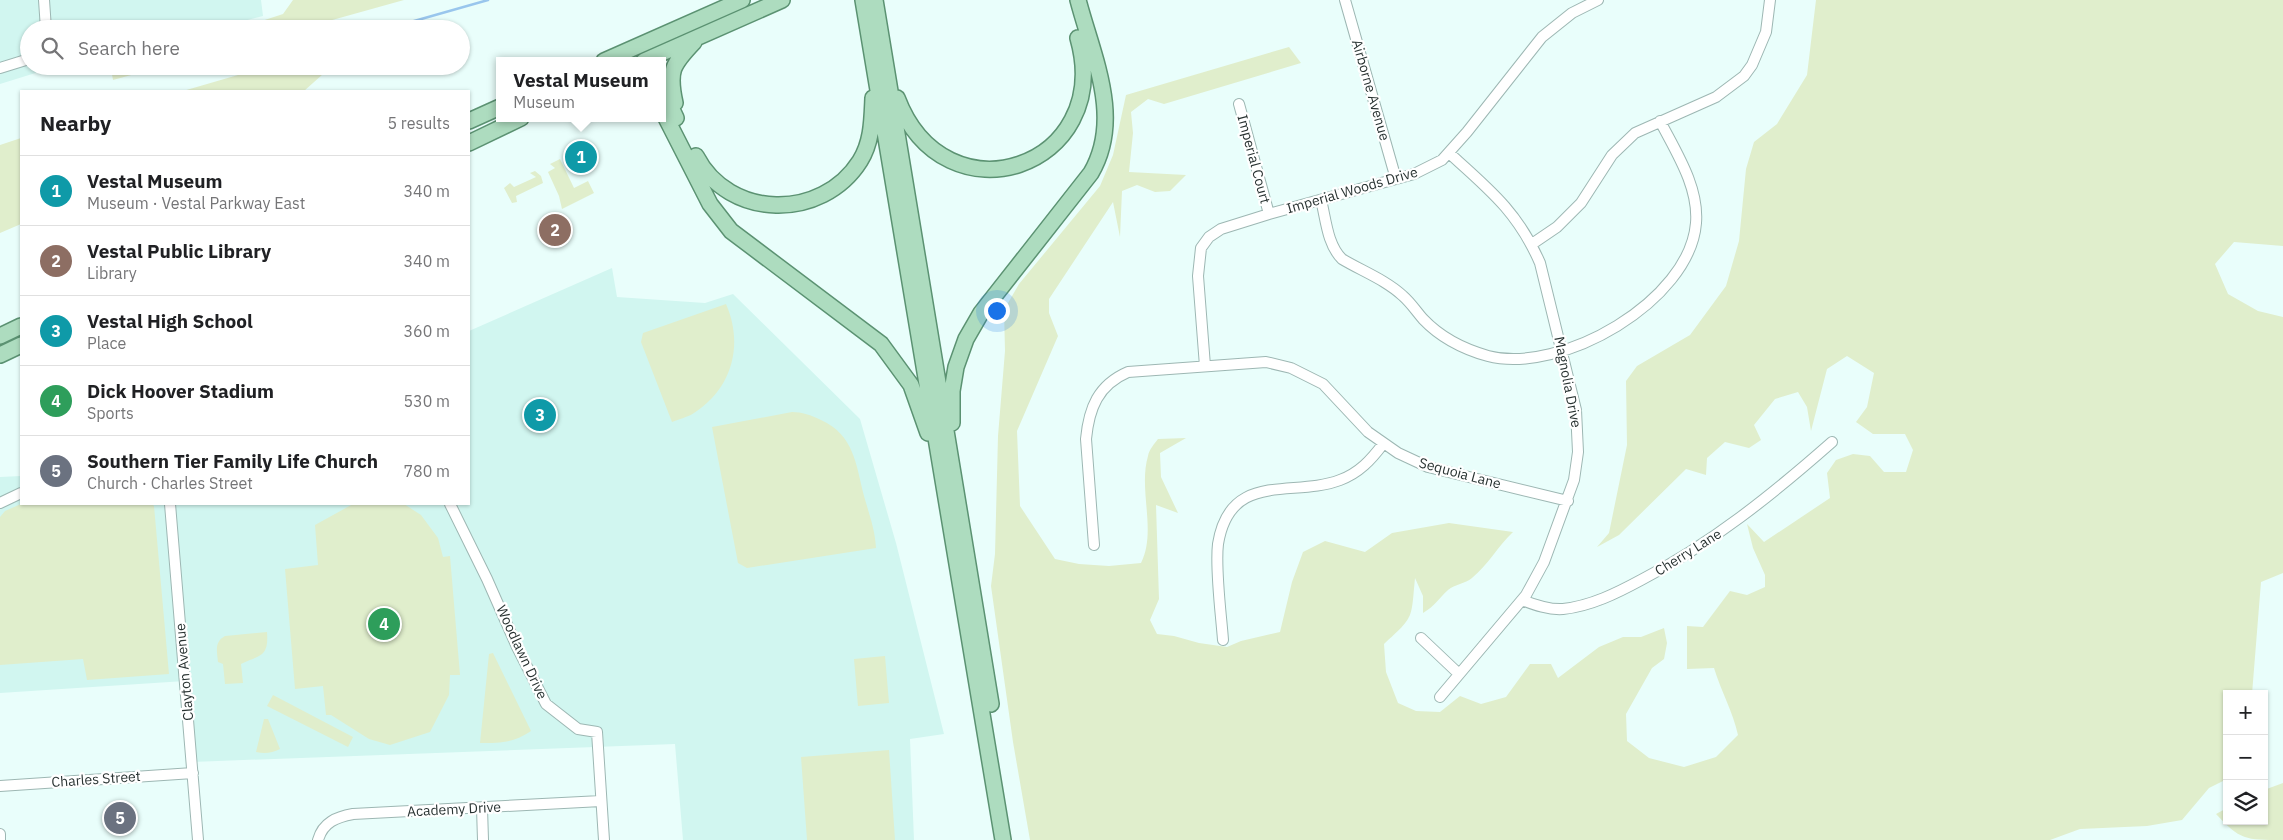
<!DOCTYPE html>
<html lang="en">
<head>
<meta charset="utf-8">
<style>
  :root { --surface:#fff; --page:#f2f2f2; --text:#202124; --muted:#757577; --line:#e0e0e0; --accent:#902081 }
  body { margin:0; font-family:"IBM Plex Sans",sans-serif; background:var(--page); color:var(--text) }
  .controls { position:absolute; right:15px; bottom:15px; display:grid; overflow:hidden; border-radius:0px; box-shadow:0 1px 4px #0004 }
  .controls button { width:45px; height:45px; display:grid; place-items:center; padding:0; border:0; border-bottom:1px solid var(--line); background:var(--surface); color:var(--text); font:25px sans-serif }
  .you { position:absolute; left:996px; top:310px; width:18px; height:18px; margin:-12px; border:4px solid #fff; border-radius:50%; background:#1a73e8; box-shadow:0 0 0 8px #1a73e833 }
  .badge { display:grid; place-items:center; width:32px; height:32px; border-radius:50%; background:var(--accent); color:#fff; font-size:16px; font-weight:700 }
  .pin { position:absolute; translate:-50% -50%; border:2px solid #fff; box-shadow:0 1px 5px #0006 }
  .popup { position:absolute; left:496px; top:57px; width:170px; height:65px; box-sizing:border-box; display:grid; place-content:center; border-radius:0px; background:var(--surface); filter:drop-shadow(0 1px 4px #0005); font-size:16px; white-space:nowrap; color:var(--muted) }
  .popup b { font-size:19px; color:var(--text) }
  .popup::after { content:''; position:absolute; left:50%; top:100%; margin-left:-10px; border:10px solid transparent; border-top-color:var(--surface) }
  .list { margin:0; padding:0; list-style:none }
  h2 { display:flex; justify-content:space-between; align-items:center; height:65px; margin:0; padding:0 20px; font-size:21px }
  h2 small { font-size:16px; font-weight:400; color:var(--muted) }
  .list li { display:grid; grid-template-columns:32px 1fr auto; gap:15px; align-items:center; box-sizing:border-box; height:70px; padding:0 20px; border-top:1px solid var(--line) }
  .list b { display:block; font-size:19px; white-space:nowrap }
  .list p { margin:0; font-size:16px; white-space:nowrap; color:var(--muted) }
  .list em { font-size:16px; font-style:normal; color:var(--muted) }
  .icon { flex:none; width:28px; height:28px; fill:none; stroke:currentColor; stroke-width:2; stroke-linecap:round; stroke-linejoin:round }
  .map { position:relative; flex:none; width:2283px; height:840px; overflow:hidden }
  .search { position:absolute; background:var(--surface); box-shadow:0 1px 4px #0004; left:20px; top:20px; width:450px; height:55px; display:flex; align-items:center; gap:12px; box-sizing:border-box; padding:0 18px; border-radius:28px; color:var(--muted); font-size:19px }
  .panel { position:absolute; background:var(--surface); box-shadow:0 1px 4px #0004; left:20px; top:90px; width:450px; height:415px; border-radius:0px }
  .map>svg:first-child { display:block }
  .built { fill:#d1f6f0 }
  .green { fill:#e0eecc }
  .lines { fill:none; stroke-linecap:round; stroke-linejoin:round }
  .stream { stroke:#99c6ed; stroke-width:2.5 }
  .minor-casing { stroke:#9db7b3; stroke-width:12 }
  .primary-casing { stroke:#5b9272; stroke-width:18 }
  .minor { stroke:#fff; stroke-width:10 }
  .primary { stroke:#addcbf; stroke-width:15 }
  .labels { text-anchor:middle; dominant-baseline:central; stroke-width:4.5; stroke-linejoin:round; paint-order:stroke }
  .street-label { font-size:14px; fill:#293332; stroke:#fff }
</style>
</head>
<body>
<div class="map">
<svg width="2283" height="840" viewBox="0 0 2283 840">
  <rect width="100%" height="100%" fill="#e9fefb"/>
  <path class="built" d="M0 0H261L263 16 213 29H29V66H58L0 84Z
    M612 268 617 297 705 303 733 294 860 419 896 543 944 734 910 739 914 840H683L675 744 192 762 185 681 0 693V477L21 476V504H469V331Z"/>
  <path class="green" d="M293 0H404L300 29H237L283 14Z
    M1816 0H2283V246L2234 242 2215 264 2228 294 2258 311 2283 317V573L2261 582 2252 694H2227V779L2209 788 2182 820 2147 826 2080 829 2050 840H1030L1013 742 991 586 995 554 998 436 1005 351 1004 310 1019 284 1100 186 1113 155 1126 95 1289 47 1301 63 1164 104 1148 99 1131 112 1133 133 1129 172 1186 175 1170 191 1155 192 1137 185 1122 191 1120 237 1113 202 1049 299V313L1058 336 1017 431 1020 506 1055 559 1079 564 1109 566 1141 563C1157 531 1138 490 1148 456 1149 450 1154 444 1158 439L1186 438 1160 453 1161 477 1178 513 1156 505 1159 599 1150 620 1157 634 1174 636 1199 643 1227 647 1241 641 1280 632 1292 582 1303 552 1325 541 1365 552 1392 533 1449 523 1513 532C1498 546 1488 565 1472 578 1465 584 1455 584 1448 590 1438 599 1435 606 1423 613V596L1415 578C1411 619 1415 616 1384 644L1386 672 1398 703 1416 711 1440 712 1460 696 1481 704 1506 697 1530 664H1551L1558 678 1599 647 1623 637H1641L1664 628 1667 643 1664 659 1652 668 1626 714 1627 741 1649 758 1684 767 1716 757 1738 735C1733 712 1721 691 1714 668L1687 669V626L1703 627 1730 591 1747 595 1765 587V575L1753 548 1747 524 1764 542 1830 498 1827 473 1836 460 1853 454 1870 456 1884 472H1906L1913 450 1905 434H1873L1856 422 1867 407 1874 373 1847 356 1827 369 1811 431 1807 407 1798 392 1775 399 1754 425 1761 440 1749 448 1725 442 1707 458 1706 475 1686 469 1619 535 1597 547 1609 533 1627 445 1626 381 1637 366 1690 335 1726 286 1739 241 1746 169 1754 142 1777 124 1807 75Z
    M120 66H164L113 80 111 69Z
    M269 66H332L304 91H183Z
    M21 138V224L0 233V145Z
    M560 159 574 188 588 181 594 193 562 209 559 196 548 172 555 168 550 164Z
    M535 171 541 176 543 183 516 196 517 202 512 203 504 188 510 183 514 187 536 177 530 173Z
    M726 304C744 345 732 389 694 413 688 417 679 419 672 422L641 342 643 333Z
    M792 412C802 412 811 415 821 420 854 435 856 464 864 496 869 514 875 529 876 548L747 568 738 563 712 427Z
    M21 504H152L154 506 169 674 87 680 83 659 0 665V517L5 511Z
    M353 504H404L421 515 438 538 443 557 450 556 460 675H450L449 695 430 732 390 745 369 739 331 715H326L323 686 295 689 285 569 318 565 315 525Z
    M267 632C269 657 260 655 241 664L243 683 225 684 223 664 218 662C217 651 214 642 225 636Z
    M493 653 531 731C513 743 501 743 480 743L489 654Z
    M885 656 889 703 858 706 854 659Z
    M273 695 353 737 348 747 267 706Z
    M264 719H268L280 749C272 753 265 754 256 752Z
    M889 750 895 840H807L801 757Z
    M2283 783V840C2245 840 2240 840 2216 814L2227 808V821H2264V790Z"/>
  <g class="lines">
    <path class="stream" d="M386 29 488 0"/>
    <defs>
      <path id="minor" d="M44 0 46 29
        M1345 0 1396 179
        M0 68 29 59
        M1239 104 1269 214
        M1321 200C1326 219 1327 244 1342 259 1362 271 1386 280 1403 296 1411 303 1416 311 1423 319 1441 338 1463 349 1488 356 1561 375 1690 301 1696 223 1699 187 1676 152 1660 121
        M1532 244 1557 227 1581 203 1612 155 1635 133 1716 97 1744 76 1752 65 1766 32 1770 0
        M1205 366 1198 276 1201 248 1209 237 1221 229 1269 214 1414 174 1442 160 1467 132 1542 37 1572 13 1598 0
        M0 503 21 493
        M170 504 198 840
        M450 504 487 579 517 647 546 704 578 729 597 732 604 840
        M1094 545 1086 439C1089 408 1098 385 1128 372L1266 362 1291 368 1323 384 1368 432 1398 453 1428 467 1568 501
        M1522 600C1535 605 1549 610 1563 609 1591 606 1617 593 1641 580 1711 544 1773 494 1832 442
        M1421 638 1459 674
        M1223 640C1221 613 1215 569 1218 544 1230 470 1293 498 1340 480 1359 473 1371 460 1383 444
        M1440 697 1526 595 1544 562 1574 480 1578 452 1576 410 1540 263C1518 212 1489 189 1449 153
        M0 786 193 773
        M482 808 483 840
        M0 834V840
        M318 840C323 822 337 817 353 814L601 801"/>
      <path id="primary" d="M863 0 1003 840
        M875 0 991 704
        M604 61 742 0
        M644 61 782 0
        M662 88 676 118
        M897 98C945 225 1115 168 1078 38
        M675 103C668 71 672 65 694 42
        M662 110 710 204 731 231 881 344 911 385 928 433
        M469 121 500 107
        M469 143 521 118
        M696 156C729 220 822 221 860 161 872 142 872 120 873 98
        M0 336 21 326
        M0 355 21 345
        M952 423V391L956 367 966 339 981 313 1091 173C1123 118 1093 57 1078 0"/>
    </defs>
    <use href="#minor" class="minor-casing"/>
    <use href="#primary" class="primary-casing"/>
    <use href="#minor" class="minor"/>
    <use href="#primary" class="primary"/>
  </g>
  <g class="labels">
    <g class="street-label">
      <text transform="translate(1371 90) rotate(74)">Airborne Avenue</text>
      <text transform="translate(1254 159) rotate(75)">Imperial Court</text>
      <text transform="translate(1352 190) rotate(-16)">Imperial Woods Drive</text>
      <text transform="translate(1568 382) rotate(79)">Magnolia Drive</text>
      <text transform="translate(1460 473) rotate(15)">Sequoia Lane</text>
      <text transform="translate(1688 552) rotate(-32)">Cherry Lane</text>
      <text transform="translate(522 652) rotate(65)">Woodlawn Drive</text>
      <text transform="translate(184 672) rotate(-95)">Clayton Avenue</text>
      <text transform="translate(96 779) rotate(-4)">Charles Street</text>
      <text transform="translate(454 809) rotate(-3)">Academy Drive</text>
    </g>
  </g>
</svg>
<div class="controls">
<button>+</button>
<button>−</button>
<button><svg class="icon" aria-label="layers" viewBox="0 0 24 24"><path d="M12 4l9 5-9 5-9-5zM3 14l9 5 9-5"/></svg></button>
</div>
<div class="you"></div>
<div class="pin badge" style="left:581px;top:157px;background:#0f9aa8">1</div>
<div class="popup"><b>Vestal Museum</b>Museum</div>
<div class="pin badge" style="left:555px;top:230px;background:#8d6e63">2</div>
<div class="pin badge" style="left:540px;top:415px;background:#0f9aa8">3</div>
<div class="pin badge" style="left:384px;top:624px;background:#2e9e5b">4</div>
<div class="pin badge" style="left:120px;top:818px;background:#6b7280">5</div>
<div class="search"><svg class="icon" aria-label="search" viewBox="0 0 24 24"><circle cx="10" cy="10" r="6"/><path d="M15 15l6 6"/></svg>Search here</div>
<section class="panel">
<h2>Nearby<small>5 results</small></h2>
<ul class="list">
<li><span class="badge" style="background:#0f9aa8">1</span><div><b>Vestal Museum</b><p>Museum · Vestal Parkway East</p></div><em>340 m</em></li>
<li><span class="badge" style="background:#8d6e63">2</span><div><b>Vestal Public Library</b><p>Library</p></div><em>340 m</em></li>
<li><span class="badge" style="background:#0f9aa8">3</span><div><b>Vestal High School</b><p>Place</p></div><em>360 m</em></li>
<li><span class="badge" style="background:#2e9e5b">4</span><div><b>Dick Hoover Stadium</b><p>Sports</p></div><em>530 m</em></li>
<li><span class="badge" style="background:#6b7280">5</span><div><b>Southern Tier Family Life Church</b><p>Church · Charles Street</p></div><em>780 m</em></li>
</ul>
</section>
</div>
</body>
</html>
